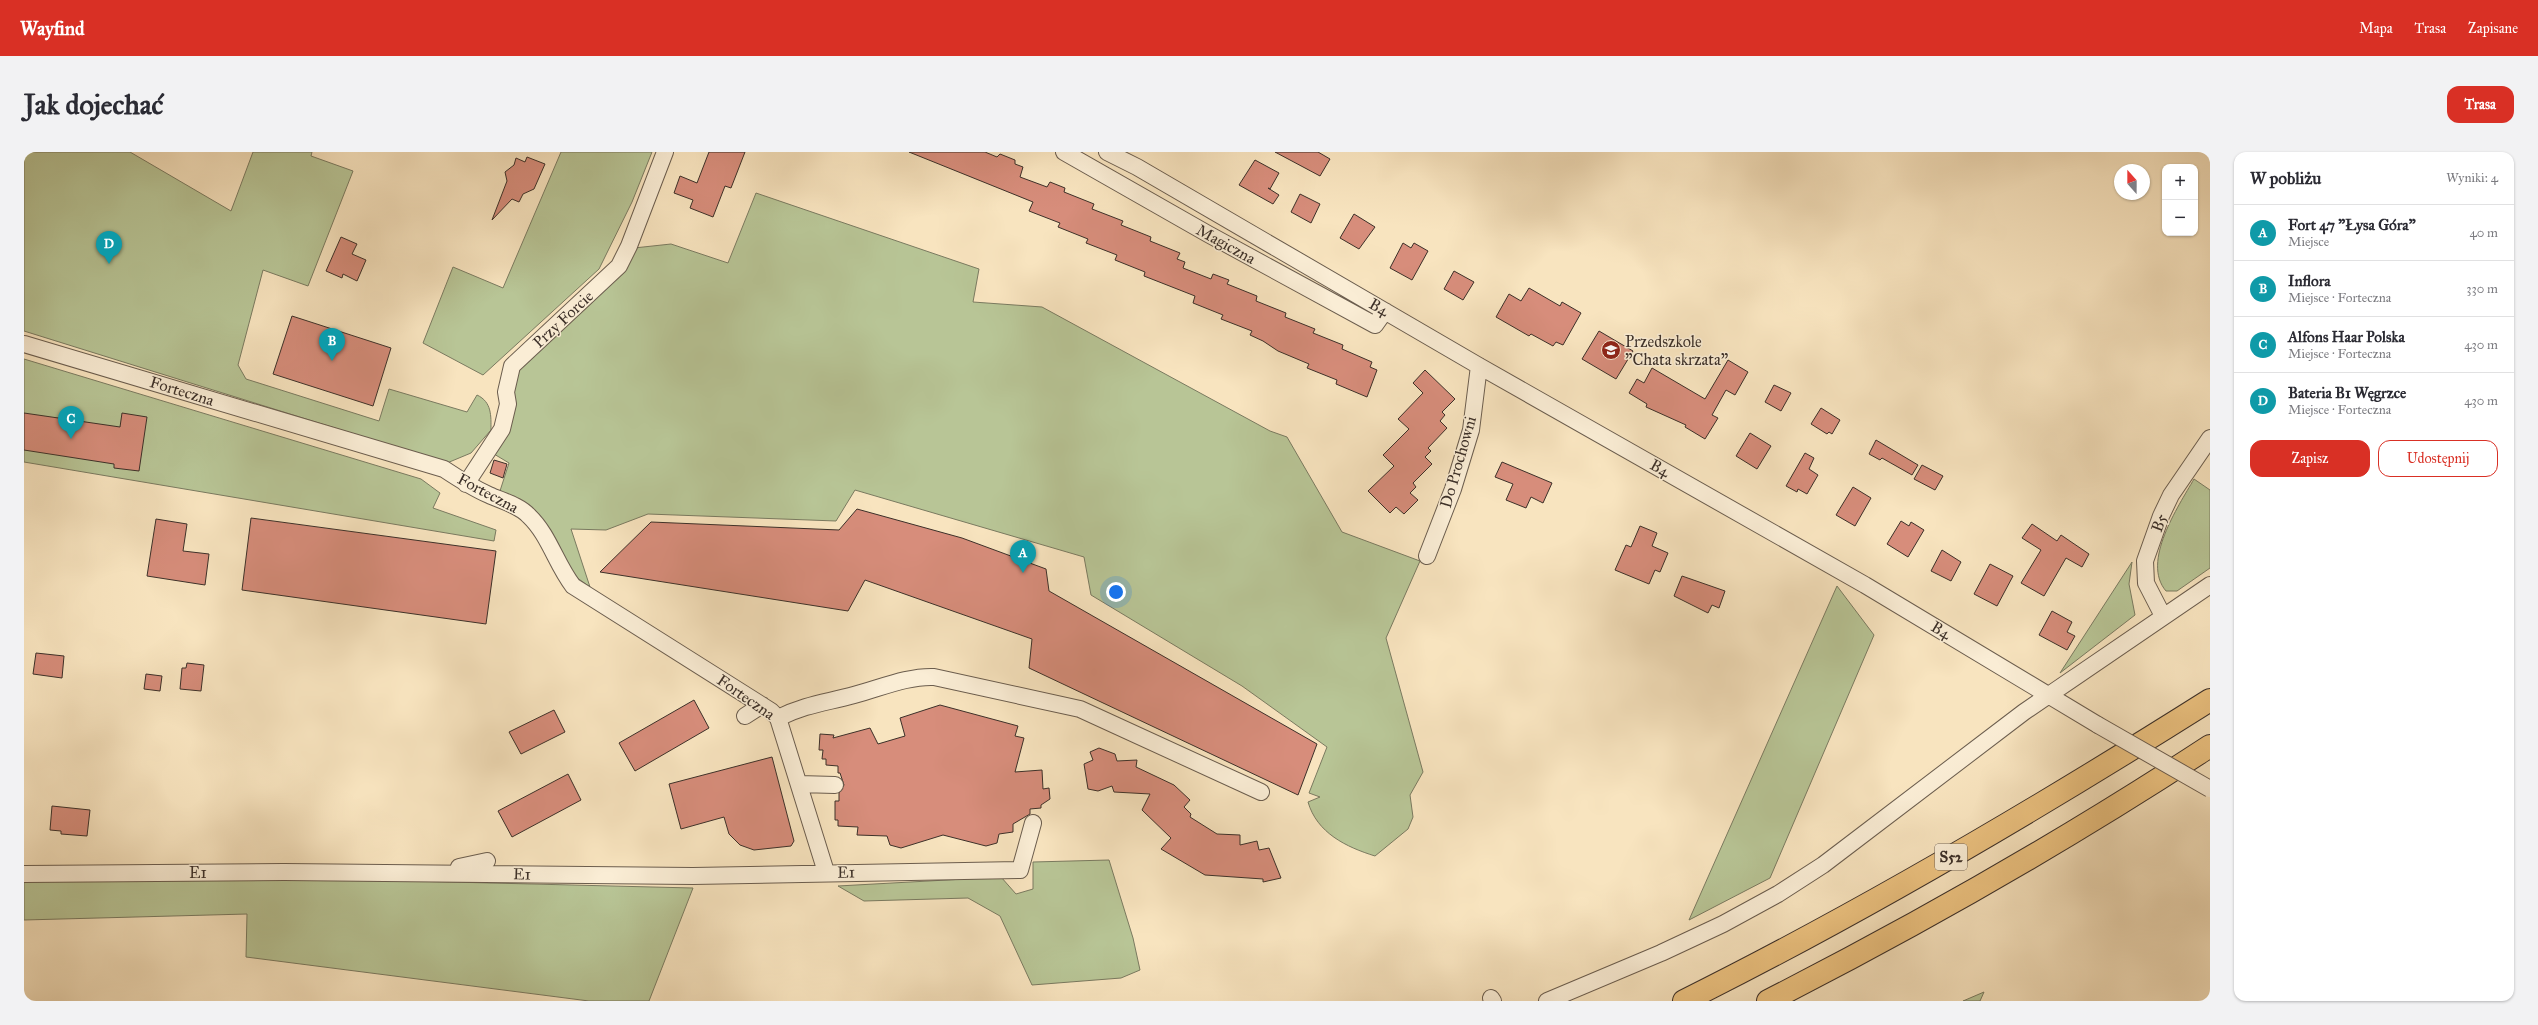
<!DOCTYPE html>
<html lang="pl">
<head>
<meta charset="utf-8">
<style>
  :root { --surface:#fff; --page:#f2f2f3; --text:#2b2b33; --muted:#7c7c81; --line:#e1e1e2; --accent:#d93025 }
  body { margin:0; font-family:"IM FELL Great Primer",serif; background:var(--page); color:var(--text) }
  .controls { position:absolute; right:12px; top:12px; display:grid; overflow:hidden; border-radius:8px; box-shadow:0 1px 3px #0004 }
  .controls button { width:36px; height:36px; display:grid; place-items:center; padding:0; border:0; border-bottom:1px solid var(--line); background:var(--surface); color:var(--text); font:20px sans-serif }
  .compass { position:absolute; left:2090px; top:12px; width:36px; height:36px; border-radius:50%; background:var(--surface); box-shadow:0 1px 3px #0004; rotate:339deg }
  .you { position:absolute; left:1092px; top:440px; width:14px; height:14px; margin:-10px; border:3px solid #fff; border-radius:50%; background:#1a73e8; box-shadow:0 0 0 6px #1a73e833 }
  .badge { display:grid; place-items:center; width:26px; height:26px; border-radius:50%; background:var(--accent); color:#fff; font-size:13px; font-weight:700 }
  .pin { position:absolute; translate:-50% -33px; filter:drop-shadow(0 1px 2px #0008) }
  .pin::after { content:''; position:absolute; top:21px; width:14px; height:12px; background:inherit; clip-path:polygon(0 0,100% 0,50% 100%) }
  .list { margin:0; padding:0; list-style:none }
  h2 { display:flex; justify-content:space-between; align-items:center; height:52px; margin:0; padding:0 16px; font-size:17px }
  h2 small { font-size:13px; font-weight:400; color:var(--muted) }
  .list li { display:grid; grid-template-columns:26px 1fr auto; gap:12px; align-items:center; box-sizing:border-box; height:56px; padding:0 16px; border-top:1px solid var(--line) }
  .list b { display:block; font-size:15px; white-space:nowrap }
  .list p { margin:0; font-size:13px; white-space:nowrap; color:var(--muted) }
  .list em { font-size:13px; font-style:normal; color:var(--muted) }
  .actions { display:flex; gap:8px; padding:12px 16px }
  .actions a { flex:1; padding:9px 0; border:1px solid var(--accent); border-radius:12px; text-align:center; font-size:14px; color:var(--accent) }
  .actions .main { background:var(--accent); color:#fff }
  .map { position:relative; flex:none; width:2186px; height:849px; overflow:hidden; border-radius:12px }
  header { display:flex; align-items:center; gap:24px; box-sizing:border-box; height:56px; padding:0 20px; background:var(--accent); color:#fff }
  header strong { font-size:19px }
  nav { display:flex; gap:22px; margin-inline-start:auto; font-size:14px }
  .intro { display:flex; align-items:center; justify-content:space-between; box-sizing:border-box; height:96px; padding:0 24px }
  h1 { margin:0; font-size:28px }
  .button { padding:10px 18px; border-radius:12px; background:var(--accent); color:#fff; font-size:14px; font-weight:700 }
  main { display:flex; gap:24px; padding:0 24px }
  aside { flex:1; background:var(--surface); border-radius:12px; box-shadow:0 1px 3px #0004 }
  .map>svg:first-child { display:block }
  .green { fill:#b8c596; stroke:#7a7a60 }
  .building { fill:#d78d7b; stroke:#3c3029 }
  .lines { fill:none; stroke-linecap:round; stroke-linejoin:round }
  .minor-casing { stroke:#6b5d4e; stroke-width:18 }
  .highway-casing { stroke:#3c3029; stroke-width:24 }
  .minor { stroke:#faedd5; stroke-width:16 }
  .highway { stroke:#ecc280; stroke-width:22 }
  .minor-bridge-casing { stroke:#6b5d4e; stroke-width:18; stroke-linecap:butt }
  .minor-bridge { stroke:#faedd5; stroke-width:16 }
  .labels { text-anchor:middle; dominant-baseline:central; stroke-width:3; stroke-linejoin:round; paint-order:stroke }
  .shield { fill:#faedd5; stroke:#75695d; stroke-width:1 }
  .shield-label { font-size:15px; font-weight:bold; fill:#3c3029 }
  .street-label { font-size:16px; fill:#3c3029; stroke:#faedd5 }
  .poi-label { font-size:16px; fill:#3c3029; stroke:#faedd5; text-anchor:start }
</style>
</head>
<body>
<header>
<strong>Wayfind</strong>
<nav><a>Mapa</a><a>Trasa</a><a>Zapisane</a></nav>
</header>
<div class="intro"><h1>Jak dojechać</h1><a class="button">Trasa</a></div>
<main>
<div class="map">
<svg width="2186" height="849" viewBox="0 0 2186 849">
  <rect width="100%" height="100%" fill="#f8e4bf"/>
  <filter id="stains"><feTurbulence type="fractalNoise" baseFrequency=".005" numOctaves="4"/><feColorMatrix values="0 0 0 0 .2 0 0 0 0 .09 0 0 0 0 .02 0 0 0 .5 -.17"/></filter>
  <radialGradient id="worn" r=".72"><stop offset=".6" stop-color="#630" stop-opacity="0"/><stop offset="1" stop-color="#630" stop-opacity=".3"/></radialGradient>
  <path class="green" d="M0 0H106L207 59 229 0H288L287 4 329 19 284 134 239 118 214 213 222 227 355 269 365 237 443 260 453 243C468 250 467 264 467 278L447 301 423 311 0 179Z
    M537 0H628L608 50 575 117 459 223 399 191 429 115 479 136Z
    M732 41 955 117 949 150 1018 155 1246 279 1263 285 1318 380 1396 409 1362 486 1399 620 1386 643 1389 665 1384 677 1351 704C1322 695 1293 681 1284 650L1296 645 1285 641 1303 595 1218 534 1067 443 1060 405 831 338 812 369 624 362 582 378 547 377 566 435 552 425 475 342 485 311 470 302 485 278 491 221 610 96 647 92 704 111Z
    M0 207 397 327 416 341 409 356 472 378 470 389 0 310Z
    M2170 327 2186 338V416L2153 439H2142C2117 410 2154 355 2170 327Z
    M2108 410 2105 432 2111 463 2036 521Z
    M1813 434 1850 483 1746 726 1665 768Z
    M1085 708 1109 786 1116 818 1097 826 1008 833 976 764 944 746 840 749 814 734 977 725 992 742 1009 737V710Z
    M224 725 669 736 625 849H565L222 805 223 762 0 768V728Z
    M1960 840 1956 849H1939Z"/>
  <path class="building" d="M685 0H721L707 36 701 34 689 65 666 56 669 48 650 41 656 24 673 31Z
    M885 0H961L973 5 976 2 991 8V12L999 15 996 25 1023 35 1026 30 1041 36 1040 40 1070 52 1068 57 1099 69 1097 73 1127 85 1126 89 1156 101 1153 107 1161 110 1159 116 1187 127 1189 122 1205 128 1203 132 1233 144 1232 149 1262 161 1261 165 1291 177 1289 181 1319 193 1318 197 1348 210 1346 215 1353 218 1343 245 1312 232 1313 228 1283 216 1285 212 1254 199 1239 189 1226 183 1228 179 1197 167 1199 163 1169 151 1171 144 1120 124 1121 120 1091 108 1093 103 1062 91 1064 87 1034 75 1036 71 1005 59 1009 50Z
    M1251 0H1294L1306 7 1296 24Z
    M503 5 521 12 510 37 499 42 495 50 488 47 468 68 483 29 481 20 490 13 492 6 501 10Z
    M1231 8 1255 21 1246 37 1244 36 1255 43 1249 52 1215 33Z
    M1276 42 1296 52 1287 71 1267 60Z
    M1330 62 1351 75 1335 97 1316 86Z
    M317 85 333 92 328 102 342 108 333 129 319 122 318 126 302 119Z
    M1379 91 1387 96 1390 91 1404 99 1388 128 1366 116Z
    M1430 119 1450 130 1439 148 1420 137Z
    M1505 136 1536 154 1538 150 1557 161 1539 193 1532 190 1529 194 1507 182 1505 184 1472 165 1485 142 1497 149Z
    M268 164 367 196 349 254 249 222Z
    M1575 179 1609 199 1592 227 1558 207Z
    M1704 208 1724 220 1711 243 1702 238 1688 263 1694 266 1681 287 1661 275 1662 273 1622 255 1623 252 1605 241 1613 227 1620 231 1628 216 1681 247Z
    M1401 218 1431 247 1418 260 1421 263 1416 269 1423 276 1404 296 1407 299 1401 305 1408 312 1389 331 1392 335 1386 341 1394 348 1380 362 1372 355 1366 361 1344 339 1370 314 1359 303 1385 277 1374 267 1399 241 1389 231Z
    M1750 233 1767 241 1757 259 1741 250Z
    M1797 256 1816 268 1808 282 1805 280 1803 282 1787 272Z
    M0 261 96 275 98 261 123 265 115 319 90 316V312L0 298Z
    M1726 281 1747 294 1733 317 1712 304Z
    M1852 288 1894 313 1888 323 1858 306 1856 308 1845 302Z
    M1781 301 1790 306 1785 317 1794 323 1783 342 1774 337 1773 340 1762 334Z
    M470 308 483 312 479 326 466 321Z
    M1478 310 1528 331 1519 351 1507 345 1502 356 1482 348 1489 332 1471 325Z
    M1898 313 1919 324 1911 338 1890 327Z
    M1829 335 1847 346 1831 374 1812 363Z
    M833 357 938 386 1022 417 1025 439 1293 592 1274 643 1005 516 1008 487 841 428 824 459 576 420 627 370 815 378Z
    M227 366 472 399 462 472 218 438Z
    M132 367 163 372 159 399 185 402 181 433 123 424Z
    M1877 369 1885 374 1887 370 1900 378 1884 405 1863 392Z
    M2008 372 2033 389 2037 383 2065 402 2058 415 2042 406 2020 444 1997 431 2017 398 1998 386Z
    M1616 374 1633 381 1628 394 1644 401 1636 420 1631 418 1625 432 1591 418 1602 393 1607 395Z
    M1918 398 1937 410 1927 429 1907 419Z
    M1966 412 1989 424 1973 454 1950 442Z
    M1658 424 1701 439 1695 456 1688 453 1684 461 1650 444Z
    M2028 459 2048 470 2043 480 2051 484 2043 498 2015 483Z
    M12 501 40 504 38 526 9 522Z
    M163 511 180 513 177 539 156 537 158 516H162Z
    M122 522 138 524 136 539 120 537Z
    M670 548 685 576 611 619 595 591Z
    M916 553 994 574 991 584 1000 586 991 620 1018 618 1019 637 1025 636 1026 647 1017 653V656L1006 657V662L989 672V680L975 682 973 691 962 694 919 683 877 696 866 693 863 684 833 683 834 675 814 674V668H811V649H815V641L820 633 816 621H814V614L802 613V607H798L799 598H795L796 582 810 583 809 586 846 576 854 592 881 584 876 566Z
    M530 558 541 580 497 602 485 580Z
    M1075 596 1091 602 1093 609 1113 608 1112 615 1150 633 1166 648 1160 655 1167 662 1166 665 1193 682 1216 683V693L1233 689 1235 698 1245 696 1257 726 1239 730V727L1181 723 1137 697 1147 686 1118 658 1126 642 1090 640 1088 634 1074 639 1064 637 1060 612 1069 608 1066 600Z
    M748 605 770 689 767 694 730 698 716 693 705 682 700 665 657 677 645 632Z
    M544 622 557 648 488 685 474 659Z
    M28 654 66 658 63 684 37 682V679L26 678Z"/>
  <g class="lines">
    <defs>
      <path id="minor" d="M1040 0 1184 82 1351 173 1361 159
        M1083 0 1113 15 1455 214 1841 433 2074 573
        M0 192 420 317C435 327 449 336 465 343 478 349 495 353 505 364 525 383 532 412 549 434L747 559 754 566 802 720
        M442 332 478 277 484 252 482 240 488 214 595 114 605 94 641 0
        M1403 404 1429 337 1447 278 1455 214
        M2139 464 2122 431 2121 409 2137 364 2147 343 2186 286
        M721 564 738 553
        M754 566C783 552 801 551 830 543 857 536 883 524 910 525L1056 557 1237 640
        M775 632 811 633
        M435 715 463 709
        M0 722 260 720 669 724 996 718 1009 671
        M1467 846 1469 849
        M1523 849 1637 801 1699 772 1754 742 1799 713 2000 560 2186 433"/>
      <path id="highway" d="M1660 849C1841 759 2015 656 2186 548
        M1744 849C1895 772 2044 687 2186 594"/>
    </defs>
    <use href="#minor" class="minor-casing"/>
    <use href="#highway" class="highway-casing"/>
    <use href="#minor" class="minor"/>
    <use href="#highway" class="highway"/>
    <defs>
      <path id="minor-bridge" d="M2074 573 2186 637"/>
    </defs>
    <use href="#minor-bridge" class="minor-bridge-casing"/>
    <use href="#minor-bridge" class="minor-bridge"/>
  </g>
  <defs>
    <symbol id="school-disc" viewBox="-11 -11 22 22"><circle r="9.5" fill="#8f2418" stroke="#faedd5"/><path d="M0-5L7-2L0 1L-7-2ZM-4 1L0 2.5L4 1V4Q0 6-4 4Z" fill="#fff"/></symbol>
  </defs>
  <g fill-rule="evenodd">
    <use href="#school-disc" x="1576" y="187" width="22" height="22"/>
  </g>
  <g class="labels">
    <rect class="shield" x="1911" y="692" width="32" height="26" rx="3"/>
    <g class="shield-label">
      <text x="1927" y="705">S52</text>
    </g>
    <g class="street-label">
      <text transform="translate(1202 92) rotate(29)">Magiczna</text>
      <text transform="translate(1355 155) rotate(30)">B4</text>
      <text transform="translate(539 167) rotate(-43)">Przy Forcie</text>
      <text transform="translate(158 239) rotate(17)">Forteczna</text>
      <text transform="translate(1434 310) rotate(-74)">Do Prochowni</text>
      <text transform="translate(1636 316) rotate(29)">B4</text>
      <text transform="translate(464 341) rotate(28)">Forteczna</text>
      <text transform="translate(2135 371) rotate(-69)">B5</text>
      <text transform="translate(1917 478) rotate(31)">B4</text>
      <text transform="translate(722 545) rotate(35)">Forteczna</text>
      <text x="174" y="720">E1</text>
      <text transform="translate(822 720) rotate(-1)">E1</text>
      <text transform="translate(498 722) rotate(1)">E1</text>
    </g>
    <g class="poi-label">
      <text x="1601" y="189">Przedszkole<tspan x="1601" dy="18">"Chata skrzata"</tspan></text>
    </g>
  </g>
  <rect width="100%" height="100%" filter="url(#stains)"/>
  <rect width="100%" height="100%" fill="url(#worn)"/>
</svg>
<div class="controls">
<button>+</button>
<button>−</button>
</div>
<svg class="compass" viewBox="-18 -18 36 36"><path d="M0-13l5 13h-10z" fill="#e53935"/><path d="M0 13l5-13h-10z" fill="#7c7c81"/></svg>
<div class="you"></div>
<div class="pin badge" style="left:999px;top:421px;background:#0f9aa8">A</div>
<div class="pin badge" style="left:308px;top:209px;background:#0f9aa8">B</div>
<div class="pin badge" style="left:47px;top:287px;background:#0f9aa8">C</div>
<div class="pin badge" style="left:85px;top:112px;background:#0f9aa8">D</div>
</div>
<aside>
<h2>W pobliżu<small>Wyniki: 4</small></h2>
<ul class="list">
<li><span class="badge" style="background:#0f9aa8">A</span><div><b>Fort 47 &quot;Łysa Góra&quot;</b><p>Miejsce</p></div><em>40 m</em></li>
<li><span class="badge" style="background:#0f9aa8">B</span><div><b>Inflora</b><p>Miejsce · Forteczna</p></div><em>330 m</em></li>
<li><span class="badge" style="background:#0f9aa8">C</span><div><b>Alfons Haar Polska</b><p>Miejsce · Forteczna</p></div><em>430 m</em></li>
<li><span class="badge" style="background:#0f9aa8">D</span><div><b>Bateria B1 Węgrzce</b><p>Miejsce · Forteczna</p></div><em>430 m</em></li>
</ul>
<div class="actions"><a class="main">Zapisz</a><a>Udostępnij</a></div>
</aside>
</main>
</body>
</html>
